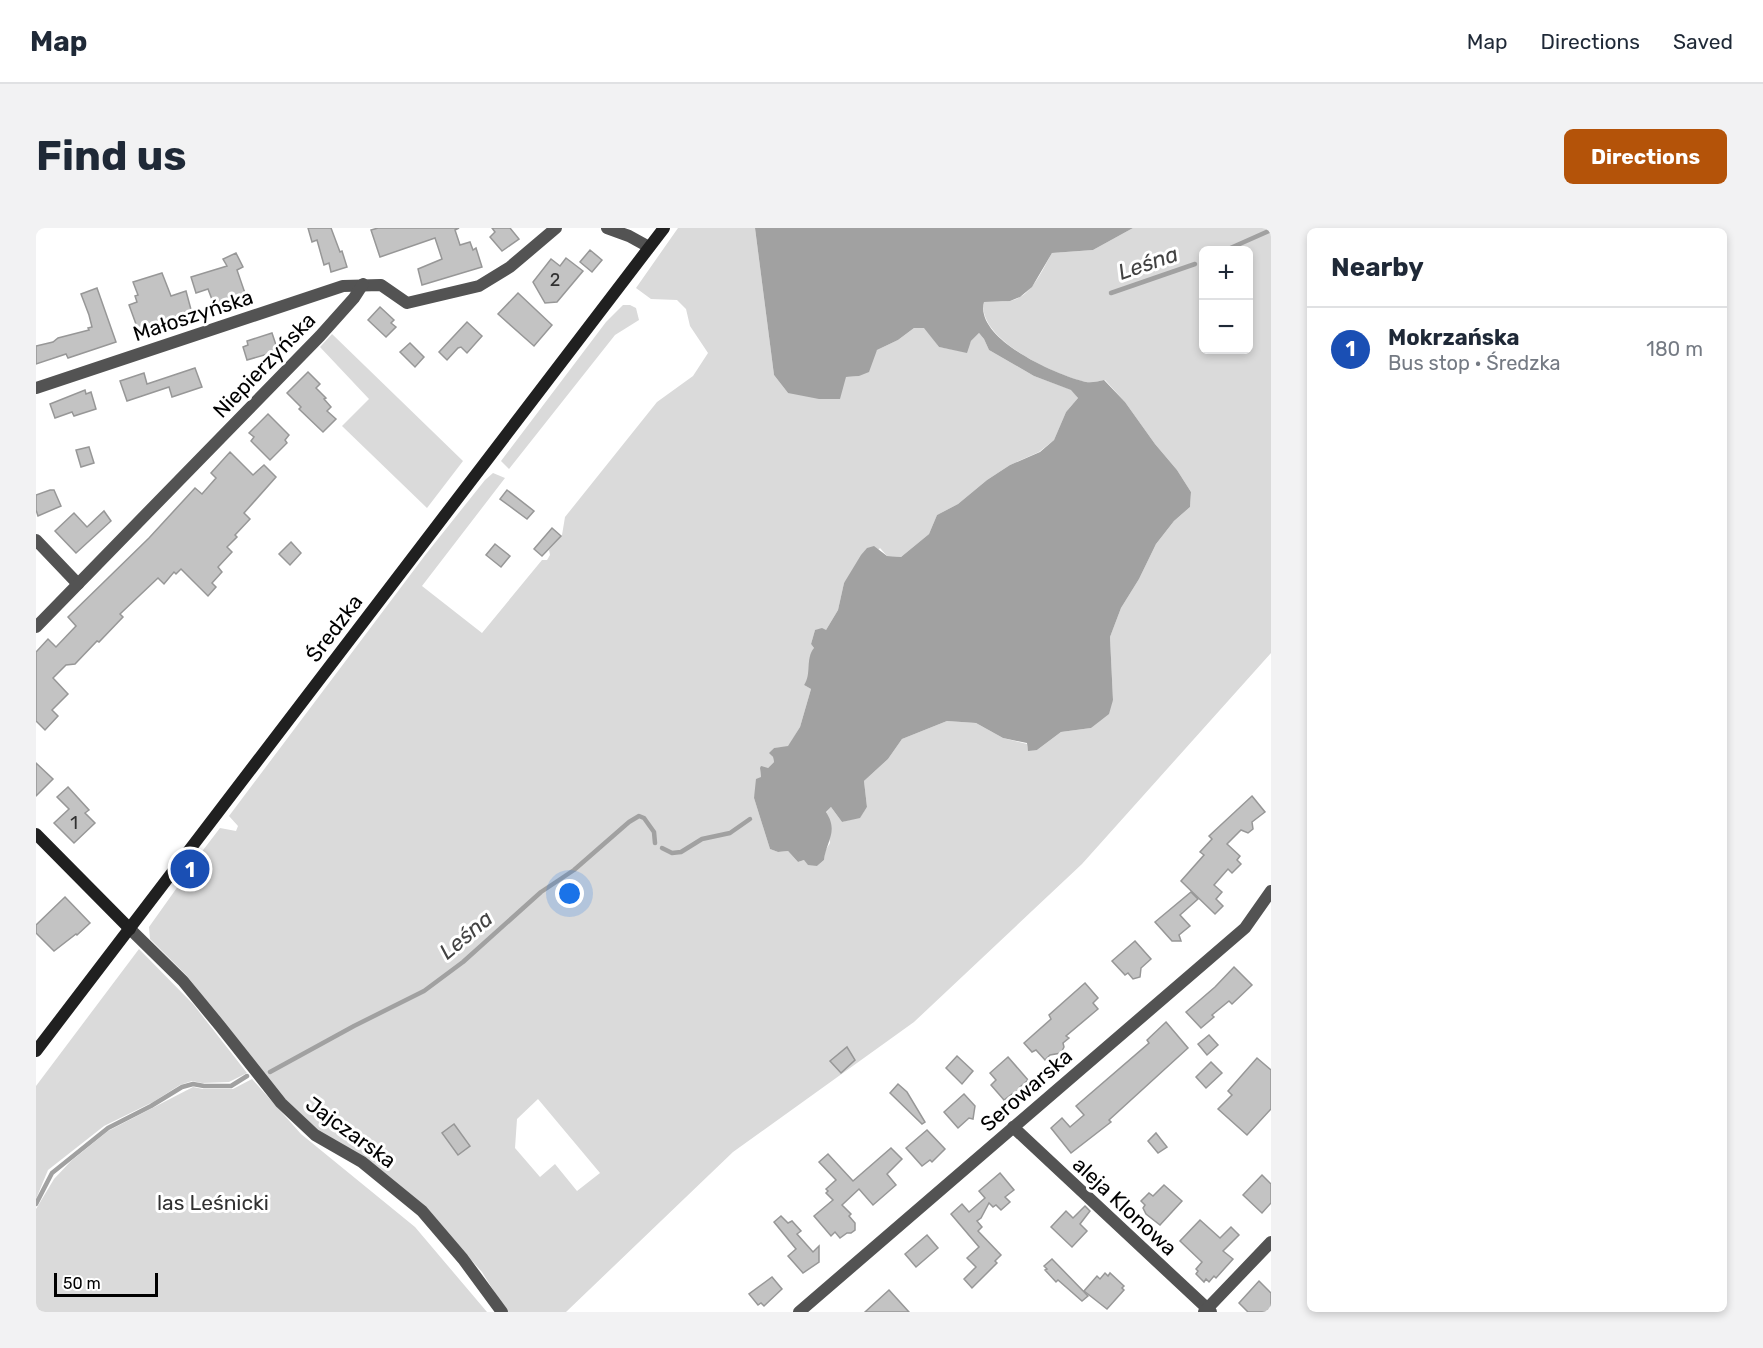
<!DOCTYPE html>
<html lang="en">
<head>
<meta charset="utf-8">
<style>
  :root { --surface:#fff; --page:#f2f2f3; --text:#1f2937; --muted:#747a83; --line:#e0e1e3; --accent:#b45309 }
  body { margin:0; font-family:Rubik,sans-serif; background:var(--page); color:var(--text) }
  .controls { position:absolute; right:18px; top:18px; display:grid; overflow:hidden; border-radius:9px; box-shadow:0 3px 9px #0003 }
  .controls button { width:54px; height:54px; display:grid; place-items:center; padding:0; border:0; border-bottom:2px solid var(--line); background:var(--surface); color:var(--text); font:30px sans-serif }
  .scale { position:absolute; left:18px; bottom:15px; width:104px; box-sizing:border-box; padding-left:6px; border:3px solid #000; border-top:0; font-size:16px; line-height:21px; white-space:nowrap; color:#000; -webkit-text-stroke:4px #fff; paint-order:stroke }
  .you { position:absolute; left:534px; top:666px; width:21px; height:21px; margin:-15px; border:4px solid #fff; border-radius:50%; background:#1a73e8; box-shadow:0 0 0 9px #1a73e833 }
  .badge { display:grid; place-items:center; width:39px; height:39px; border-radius:50%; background:var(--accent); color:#fff; font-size:20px; font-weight:700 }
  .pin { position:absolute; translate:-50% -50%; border:3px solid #fff; box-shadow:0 2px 6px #0006 }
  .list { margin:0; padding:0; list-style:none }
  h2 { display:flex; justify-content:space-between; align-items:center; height:78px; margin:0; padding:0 24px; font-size:26px }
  h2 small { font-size:20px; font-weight:400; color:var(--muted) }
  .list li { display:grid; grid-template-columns:39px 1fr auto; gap:18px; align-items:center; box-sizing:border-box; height:84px; padding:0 24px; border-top:2px solid var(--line) }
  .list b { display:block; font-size:22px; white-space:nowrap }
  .list p { margin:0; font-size:20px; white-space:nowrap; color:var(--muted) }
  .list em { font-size:20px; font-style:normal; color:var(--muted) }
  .map { position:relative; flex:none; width:1235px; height:1084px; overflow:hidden; border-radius:9px }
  header { display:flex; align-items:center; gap:36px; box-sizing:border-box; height:84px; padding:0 30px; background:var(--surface); border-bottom:2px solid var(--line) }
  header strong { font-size:28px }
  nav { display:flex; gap:33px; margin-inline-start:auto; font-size:21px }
  .intro { display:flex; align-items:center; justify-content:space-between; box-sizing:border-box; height:144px; padding:0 36px }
  h1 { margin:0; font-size:42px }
  .button { padding:15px 27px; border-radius:9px; background:var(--accent); color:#fff; font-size:21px; font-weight:700 }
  main { display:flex; gap:36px; padding:0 36px }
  aside { flex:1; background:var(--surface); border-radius:9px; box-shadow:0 3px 9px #0003 }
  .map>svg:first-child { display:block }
</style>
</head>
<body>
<header>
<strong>Map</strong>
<nav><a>Map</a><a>Directions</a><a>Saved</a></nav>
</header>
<div class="intro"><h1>Find us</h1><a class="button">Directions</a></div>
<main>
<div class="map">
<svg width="1235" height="1084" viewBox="0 0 1235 1084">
  <rect width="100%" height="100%" fill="#fff"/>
  <g fill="#dadada" fill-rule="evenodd">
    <path d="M642,0H719L738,147L752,165L810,149L823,148L841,122L862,112L878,100H889L903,119L930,124L935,113L943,105L948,111L953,122L998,148L1036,162L1042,170L1030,184L1018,212L1003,224L974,237L951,252L922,276L901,287L893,306L865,329L851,328L844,320L808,355L802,382L790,402H779L775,416L778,420L772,452L768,457L775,461L764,499L752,519L738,520L734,525L737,529L738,534L732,540H724L725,549L718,570L734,621L742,624L752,623L762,634L768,632L781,638L788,632L789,623L794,615L790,585L795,579L806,594L824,589L831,579L828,553L852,531L866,511L911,493L940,495L967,510L991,516L992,522H1001L1025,504L1055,500L1077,472L1074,409L1085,380L1103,351L1120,316L1138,293L1154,279L1155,264L1141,242L1119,216L1089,174L1069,152C1063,153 1056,155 1050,154C1021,148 940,111 948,74C956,73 964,74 972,73C995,71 1006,42 1016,25L1057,22L1097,0H1235V425L1046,636L878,794L697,924L530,1084H471L446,1044L387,978L278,903L247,872L151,748L114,711L113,699L145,654L149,657L156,648L151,643L184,600L200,603L202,598L193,588L390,326L449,252L457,245L469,250L386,358L446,405L506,332H511L514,327L513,322L526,307L529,289L621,174L657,148L672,125L654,98L650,81L641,72L615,71L600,60ZM1168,22H1212V122H1168ZM502,871L564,945L541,963L519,936L504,949L479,920L481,891Z"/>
    <path d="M587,77H594L600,80L603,92L579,107L473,241L465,233L570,94Z"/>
    <path d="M296,106L427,233L391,280L306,198L333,171L284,119Z"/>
    <path d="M103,721L157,776L211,845L193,854L166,855L156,853L144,857L117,874L68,898L12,942L0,971V858Z"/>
    <path d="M216,851L265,906L379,999L451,1084H0V981L18,951L35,933L72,903L157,859L167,861H197Z"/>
  </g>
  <path fill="#a1a1a1" d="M719,0H1097L1057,22L1016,25L996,59L984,69L974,73L948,74C938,111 1022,148 1050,154C1056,155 1063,153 1068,152L1089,174L1119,216L1141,242L1155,264L1154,279L1138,293L1120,316L1103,351L1085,380L1074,409L1077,472L1073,486L1055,500L1025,504L1001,522L992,523L991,515L967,510L940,495L911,493L866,511L852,531L828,553L831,579L824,590L806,594L795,579L790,584C803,604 790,613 788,632L781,638L772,637L768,632L762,634L752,623L742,624L734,621L718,570L720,551L725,549L724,540L725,538L732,540L738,534L737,529L733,525L738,520L752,518L764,499L775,461L768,457C776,446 769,431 778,420L775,416L779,402L786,400L790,402L802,382L808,355L825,327L831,320L838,318L851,328L865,329L893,306L901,287L922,276L951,252L974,237L1004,224L1018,212L1030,184L1042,170L1035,162L998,148L953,122L948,111L943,105L935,113L931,125L903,119L888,100H878L862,112L841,122L833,144L823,148L810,149L804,171H783L752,165L738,147Z"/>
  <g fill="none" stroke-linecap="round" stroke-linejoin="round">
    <g stroke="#a1a1a1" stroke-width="4.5">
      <path d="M1190,22L1235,2"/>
      <path d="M1075,65L1159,36"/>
      <path d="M626,620L636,625L645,624L666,611L694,605L714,591"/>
      <path d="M234,844L318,798L388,763L427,734L505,664L538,642L593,594L603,588L608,590L618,604L619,615"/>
      <path d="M0,976L16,945L72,900L115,878L146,859L157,856L168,858H195L211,848"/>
    </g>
  </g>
  <g fill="#c3c3c3" stroke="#979797" stroke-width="1.5">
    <path d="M272,0H295L304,24L306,23L311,39L295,44L293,35L288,37L281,12L276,14Z"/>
    <path d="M342,0H423L419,2L424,17L434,14L437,22L440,20L446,39L386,57L382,41L406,31L399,10L344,29L335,2Z"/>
    <path d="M456,0H474L483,11L466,23L454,9L459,4Z"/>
    <path d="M554,22L566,32L556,44L544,34Z"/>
    <path d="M200,25L207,39L201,42L211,71L180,82L172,61L160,65L155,49L191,38L187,31Z"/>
    <path d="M530,30L547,43L521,74L509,75L497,54L515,31L524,38Z"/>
    <path d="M126,45L135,68L150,63L157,89L104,107L93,77L101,74L99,68L102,67L97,54Z"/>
    <path d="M61,60L80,114L32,130L30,126L0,136V118L17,114L22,110L53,102L52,100L56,99L53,87L45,66Z"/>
    <path d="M482,65L516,97L498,118L462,86Z"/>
    <path d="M344,79L358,92L355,95L360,99L350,109L332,92Z"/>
    <path d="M431,94L446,108L431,125L425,119L422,120L411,132L403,124Z"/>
    <path d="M236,105L242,123L211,132L207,119L212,117L211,113Z"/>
    <path d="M374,115L388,129L379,139L364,124Z"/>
    <path d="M159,140L166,159L136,169L133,159L91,173L84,153L108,145L111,156Z"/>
    <path d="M272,144L284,156L280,160L290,170L288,171L295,179L291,183L300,191L287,204L263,181L265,179L251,165Z"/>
    <path d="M49,162L50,166L55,164L60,181L38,188L36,184L19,190L14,176Z"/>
    <path d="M232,186L253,207L249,212L251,215L234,232L215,213L218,209L213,205Z"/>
    <path d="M53,219L58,235L45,239L40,222Z"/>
    <path d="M194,224L217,247L228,237L240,249L208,285L214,291L199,307L201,309L191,319L196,324L182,339L186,344L176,355L180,359L172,368L145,341L140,346L138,344L128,356L122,350L84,386L87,389L63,414L61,413L39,436L30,437L17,450L32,466L16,482L22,488L9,502L0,493V424L12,411L20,419L40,398L32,389L113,310L159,260L166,266L180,250L175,245Z"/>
    <path d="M14,262H18L25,278L2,288L0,282V267Z"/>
    <path d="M471,262L498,283L491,291L464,271Z"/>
    <path d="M68,283L75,293L40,325L19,303L38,285L51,299Z"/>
    <path d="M516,300L525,308L506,328L498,321Z"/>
    <path d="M255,314L265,325L254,337L243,326Z"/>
    <path d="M459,316L474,328L465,339L450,327Z"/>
    <path d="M0,535L17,551L0,568Z"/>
    <path d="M32,559L53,582L49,585L59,595L38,615L18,595L33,581L21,569Z"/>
    <path d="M1216,568L1229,584L1216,594L1217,601L1212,605L1205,602L1191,616L1204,628L1201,632L1205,636L1196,645L1192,641L1178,657L1186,664L1180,671L1187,678L1179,686L1145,653L1168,627L1164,624L1176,611L1173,608Z"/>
    <path d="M1155,664L1162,671L1144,687L1154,698L1143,707L1145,713H1136L1119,694Z"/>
    <path d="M29,669L54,695L41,707L40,706L18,723L0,705V697Z"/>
    <path d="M1099,713L1115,731L1105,740L1104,749L1097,751L1092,745L1089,747L1076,733Z"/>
    <path d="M1198,739L1216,757L1196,776L1193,773L1176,787L1178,789L1165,800L1150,784L1179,759Z"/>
    <path d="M1049,755L1062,770L1057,775L1062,781L1030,808L1033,810L1027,815L1028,819L1025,825L1014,827L1009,832L1000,822L996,824L988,815L1015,791L1013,787Z"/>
    <path d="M1130,794L1152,820L1073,892L1075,894L1035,925L1015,900L1026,890L1034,899L1048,887L1040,878L1113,815L1111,812Z"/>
    <path d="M1173,807L1182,817L1171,827L1162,816Z"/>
    <path d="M811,819L819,832L805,845L794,833Z"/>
    <path d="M921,828L937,843L926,856L910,840Z"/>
    <path d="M972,829L992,852L984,859L992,863L976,866L968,872L955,857L960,852L954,845Z"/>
    <path d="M1221,830L1235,842V881L1211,907L1182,881L1196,867L1192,863Z"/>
    <path d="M1175,834L1186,845L1170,860L1160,849Z"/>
    <path d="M862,856L871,864L889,894L886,896L854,865Z"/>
    <path d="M928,866L939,878L937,891L933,890L922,900L908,884Z"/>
    <path d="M418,896L434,918L422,927L406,905Z"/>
    <path d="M891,902L909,921L896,934L894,932L886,938L870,920Z"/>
    <path d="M1120,905L1131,919L1122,925L1112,913Z"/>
    <path d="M855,920L866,931L851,946L860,957L837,977L823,961L806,977L815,986L813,988L819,995V1002L815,1005H811L804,1010L799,1004L795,1008L778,988L797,972L790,965L792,963L790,961L800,952L783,934L792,926L817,953Z"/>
    <path d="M964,945L978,962L969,969L974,974L965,982L960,977L957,979L953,975L945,990L941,993L946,999L942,1003L965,1027L959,1033L961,1035L936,1060L928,1051L940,1039L931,1030L943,1019L915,986L926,976L933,984L949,970L943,963Z"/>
    <path d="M1226,947L1235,956V975L1226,985L1207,967Z"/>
    <path d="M1128,957L1146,973L1124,997L1110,986L1107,980L1109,977L1105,973L1113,965L1117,968Z"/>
    <path d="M1049,978L1054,983L1044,996L1051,1003L1036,1019L1015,999L1030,983L1037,990Z"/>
    <path d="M745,988L752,995L756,993L765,1003L761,1006L777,1024L783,1018V1034L767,1045L752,1028L760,1021L738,994Z"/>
    <path d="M1164,992L1184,1010L1195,999L1203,1007L1187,1023L1197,1031L1180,1050L1178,1048L1173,1054L1170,1051L1168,1054L1160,1046L1162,1043L1160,1041L1166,1034L1144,1013Z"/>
    <path d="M891,1007L902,1020L880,1039L869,1026Z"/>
    <path d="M1016,1031L1052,1068L1046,1073L1022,1052L1020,1054L1009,1042L1011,1041L1008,1038Z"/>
    <path d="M1069,1045L1072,1048L1074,1045L1088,1058L1086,1060L1088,1062L1071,1081L1048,1063L1061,1048L1064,1051Z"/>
    <path d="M736,1049L746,1061L728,1078L725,1075L722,1077L713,1066Z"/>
    <path d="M1223,1053L1235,1065V1084H1212L1203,1075Z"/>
    <path d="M853,1062L873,1084H829Z"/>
  </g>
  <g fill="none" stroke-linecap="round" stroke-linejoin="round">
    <g stroke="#535353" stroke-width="12">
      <path d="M571,0L593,8L613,19"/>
      <path d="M0,160L307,58L345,57L371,75L443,58L474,39L520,0"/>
      <path d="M0,312L42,356"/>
      <path d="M0,399L284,108L318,70L327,56"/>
      <path d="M94,701L147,753L184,798L245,875L279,907L326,934L386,983L427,1031L466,1084"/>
      <path d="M977,899L1175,1084"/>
      <path d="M763,1084L1209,700L1235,663"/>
      <path d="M1168,1084L1235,1014"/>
    </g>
    <g stroke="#202020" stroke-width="12">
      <path d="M0,606L94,701"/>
      <path d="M0,823L628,0"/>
    </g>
  </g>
  <g text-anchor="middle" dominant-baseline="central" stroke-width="6" stroke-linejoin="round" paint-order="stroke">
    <g font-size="18" fill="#313131">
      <text x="519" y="52">2</text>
      <text x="38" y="595">1</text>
    </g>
    <g font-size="21" fill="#000" stroke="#fff">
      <text transform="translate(157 87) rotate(-18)">Małoszyńska</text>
      <text transform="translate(228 137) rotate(-46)">Niepierzyńska</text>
      <text transform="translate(298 400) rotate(-53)">Średzka</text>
      <text transform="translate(990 862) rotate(-41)">Serowarska</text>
      <text transform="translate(315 904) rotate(36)">Jajczarska</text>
      <text transform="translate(1089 978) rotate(43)">aleja Klonowa</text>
    </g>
    <g font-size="21" fill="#313131" stroke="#fff">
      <text x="177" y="974">las Leśnicki</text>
    </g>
    <g font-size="22" font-style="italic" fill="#424242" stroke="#fff">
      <text transform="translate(1112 35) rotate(-19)">Leśna</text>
      <text transform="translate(430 707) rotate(-40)">Leśna</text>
    </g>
  </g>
</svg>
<div class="controls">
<button>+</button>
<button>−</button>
</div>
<div class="scale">50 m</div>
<div class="you"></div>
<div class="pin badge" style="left:154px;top:641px;background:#1a4fb4">1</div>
</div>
<aside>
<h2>Nearby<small></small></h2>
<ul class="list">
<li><span class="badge" style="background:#1a4fb4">1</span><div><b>Mokrzańska</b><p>Bus stop · Średzka</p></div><em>180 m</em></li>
</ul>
</aside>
</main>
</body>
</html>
